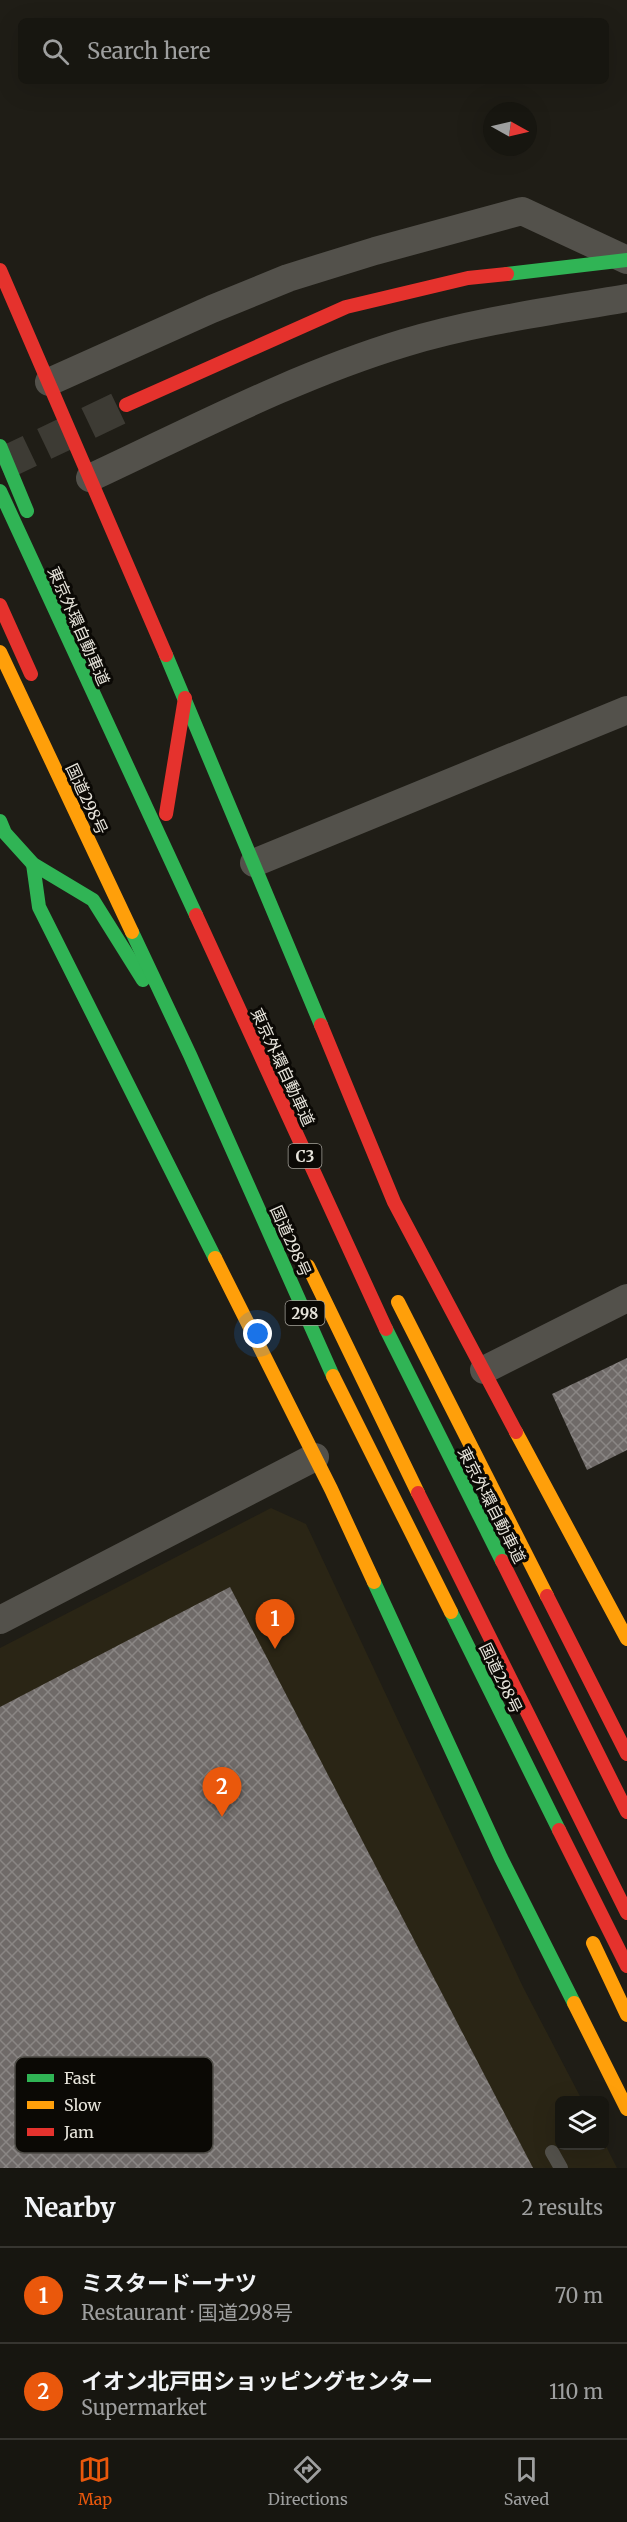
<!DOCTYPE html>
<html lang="en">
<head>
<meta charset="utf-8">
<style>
  :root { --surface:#171610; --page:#24231e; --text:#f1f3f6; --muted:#9e9f9f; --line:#363530; --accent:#ea580c }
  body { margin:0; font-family:Merriweather,"Noto Sans JP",serif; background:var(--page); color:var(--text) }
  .controls { position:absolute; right:18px; bottom:18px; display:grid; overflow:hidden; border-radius:9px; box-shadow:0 6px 24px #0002 }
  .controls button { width:54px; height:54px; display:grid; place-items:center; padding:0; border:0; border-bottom:2px solid var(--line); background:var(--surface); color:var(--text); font:30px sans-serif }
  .compass { position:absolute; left:483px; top:102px; width:54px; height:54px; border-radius:50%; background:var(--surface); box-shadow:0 6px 24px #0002; rotate:98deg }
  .you { position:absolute; left:258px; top:1334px; width:21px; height:21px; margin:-15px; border:4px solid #fff; border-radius:50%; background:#1a73e8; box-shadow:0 0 0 9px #1a73e833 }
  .badge { display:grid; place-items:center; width:39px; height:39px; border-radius:50%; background:var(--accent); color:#fff; font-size:20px; font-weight:700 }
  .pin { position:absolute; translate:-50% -50px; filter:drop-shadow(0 2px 3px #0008) }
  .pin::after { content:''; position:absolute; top:32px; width:21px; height:18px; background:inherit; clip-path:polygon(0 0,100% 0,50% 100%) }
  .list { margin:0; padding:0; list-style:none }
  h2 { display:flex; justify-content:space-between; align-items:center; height:78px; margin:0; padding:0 24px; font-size:26px }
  h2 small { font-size:20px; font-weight:400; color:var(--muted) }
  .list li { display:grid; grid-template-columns:39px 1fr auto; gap:18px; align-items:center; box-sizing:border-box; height:96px; padding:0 24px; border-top:2px solid var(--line) }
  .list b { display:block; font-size:22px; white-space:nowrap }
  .list p { margin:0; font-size:20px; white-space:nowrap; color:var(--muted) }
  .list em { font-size:20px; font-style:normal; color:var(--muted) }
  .icon { flex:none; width:33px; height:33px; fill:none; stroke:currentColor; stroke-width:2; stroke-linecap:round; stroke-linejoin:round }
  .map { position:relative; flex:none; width:627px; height:2168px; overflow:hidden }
  .search { position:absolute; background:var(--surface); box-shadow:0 6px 24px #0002; left:18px; right:18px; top:18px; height:66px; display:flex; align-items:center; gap:15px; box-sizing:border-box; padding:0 21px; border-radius:9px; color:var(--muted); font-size:22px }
  .sheet { height:270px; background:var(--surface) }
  nav { display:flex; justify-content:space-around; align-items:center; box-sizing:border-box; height:84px; border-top:2px solid var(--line); background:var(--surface); font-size:16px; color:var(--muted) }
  nav a { display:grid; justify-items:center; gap:3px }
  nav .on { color:var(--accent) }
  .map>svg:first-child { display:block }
</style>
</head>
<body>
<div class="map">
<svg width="627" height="2168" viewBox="0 0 627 2168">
  <defs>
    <pattern id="building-cross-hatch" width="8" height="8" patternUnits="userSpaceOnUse" patternTransform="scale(1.5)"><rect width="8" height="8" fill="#6f6a68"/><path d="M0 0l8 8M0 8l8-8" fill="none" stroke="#8a8684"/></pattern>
  </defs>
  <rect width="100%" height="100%" fill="#1f1d16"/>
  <path fill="#2a2515" d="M271,1508L306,1524L523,1987L582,2100H560V2146L605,2144L617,2168H0V1648Z"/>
  <g fill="url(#building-cross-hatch)">
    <path d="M627,1358V1450L587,1470L552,1394Z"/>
    <path d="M230,1587L533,2168H0V1707Z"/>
  </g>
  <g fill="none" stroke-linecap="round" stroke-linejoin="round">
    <path stroke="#3d3b34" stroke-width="33" stroke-dasharray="33 16" stroke-linecap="butt" d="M0,465L126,405"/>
    <path stroke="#53514b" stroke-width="14" d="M552,2152L561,2168"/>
    <g stroke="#53514b" stroke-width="28">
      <path d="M49,382L212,309L288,278L375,251L522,211L627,260"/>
      <path d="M90,478C193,430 295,376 404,343C477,321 552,311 627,298"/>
      <path d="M254,863L627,710"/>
      <path d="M484,1370L627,1298"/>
      <path d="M0,1620L315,1457"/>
    </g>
    <g stroke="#30b455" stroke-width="14">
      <path d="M507,274L627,260"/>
      <path d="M0,446L27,511"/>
      <path d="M0,491L196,915"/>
      <path d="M166,655L321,1025"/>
      <path d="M0,821L5,833L33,864L93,900L143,980"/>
      <path d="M33,864L39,907L215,1258"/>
      <path d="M132,932L190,1055L333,1376"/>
      <path d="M386,1329L502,1561"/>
      <path d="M374,1582L501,1858L574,2003"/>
      <path d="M451,1612L559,1830"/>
    </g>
    <g stroke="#ff9f0a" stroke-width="14">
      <path d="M0,652L132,932"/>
      <path d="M215,1258L331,1489L374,1582"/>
      <path d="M308,1266L418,1493"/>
      <path d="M398,1302L547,1596"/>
      <path d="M333,1376L451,1612"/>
      <path d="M516,1432L627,1639"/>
      <path d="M593,1943L627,2015"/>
      <path d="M574,2003L627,2109"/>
    </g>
    <g stroke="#e5322d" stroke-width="14">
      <path d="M0,270L166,655"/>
      <path d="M126,405L346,307L468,278L507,274"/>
      <path d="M0,605L31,674"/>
      <path d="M166,814L185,698"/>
      <path d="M196,915L386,1329"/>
      <path d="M321,1025L394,1202L516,1432"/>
      <path d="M418,1493L627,1913"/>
      <path d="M502,1561L627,1812"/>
      <path d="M547,1596L627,1754"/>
      <path d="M559,1830L627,1966"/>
    </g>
  </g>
  <g text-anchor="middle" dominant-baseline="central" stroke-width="6" stroke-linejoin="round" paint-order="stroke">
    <g fill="#0b0905" stroke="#a5a29b" stroke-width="1.5">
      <rect x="288.5" y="1144" width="33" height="24" rx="4.5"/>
      <rect x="285.5" y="1301" width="39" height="24" rx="4.5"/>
    </g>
    <g font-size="15" font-weight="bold" fill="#e7e4db">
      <text x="305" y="1156">C3</text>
      <text x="305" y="1313">298</text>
    </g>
    <g font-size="16" fill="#e7e4db" stroke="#0b0905">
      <text transform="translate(79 626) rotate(66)">東京外環自動車道</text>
      <text transform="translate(87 799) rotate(65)">国道298号</text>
      <text transform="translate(283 1067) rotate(65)">東京外環自動車道</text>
      <text transform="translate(291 1241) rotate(66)">国道298号</text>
      <text transform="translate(492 1505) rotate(63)">東京外環自動車道</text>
      <text transform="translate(501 1678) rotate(64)">国道298号</text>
    </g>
  </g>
  <rect x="15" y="2057" width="198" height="96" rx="9" fill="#0b0905" stroke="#4d4b45" stroke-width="1.5"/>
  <rect x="27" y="2074" width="27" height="8" fill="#30b455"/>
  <rect x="27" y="2101" width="27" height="8" fill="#ff9f0a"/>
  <rect x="27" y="2128" width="27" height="8" fill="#e5322d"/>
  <g font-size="16" fill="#e7e4db">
    <text x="64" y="2084">Fast</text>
    <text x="64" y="2111">Slow</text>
    <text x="64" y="2138">Jam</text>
  </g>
</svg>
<div class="controls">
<button><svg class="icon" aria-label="layers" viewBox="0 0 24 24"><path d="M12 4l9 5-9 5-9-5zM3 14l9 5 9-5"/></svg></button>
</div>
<svg class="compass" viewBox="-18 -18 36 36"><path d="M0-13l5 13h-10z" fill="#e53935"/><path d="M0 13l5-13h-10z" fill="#9e9f9f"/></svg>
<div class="you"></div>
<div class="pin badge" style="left:275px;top:1649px">1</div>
<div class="pin badge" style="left:222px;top:1817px">2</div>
<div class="search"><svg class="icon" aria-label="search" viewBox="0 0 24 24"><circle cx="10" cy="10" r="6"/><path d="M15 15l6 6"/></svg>Search here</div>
</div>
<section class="sheet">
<h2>Nearby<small>2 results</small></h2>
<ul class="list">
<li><span class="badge">1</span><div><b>ミスタードーナツ</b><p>Restaurant · 国道298号</p></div><em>70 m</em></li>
<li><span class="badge">2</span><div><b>イオン北戸田ショッピングセンター</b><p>Supermarket</p></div><em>110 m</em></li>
</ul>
</section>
<nav>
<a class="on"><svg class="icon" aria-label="map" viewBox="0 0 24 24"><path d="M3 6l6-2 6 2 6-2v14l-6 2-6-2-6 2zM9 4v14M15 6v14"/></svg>Map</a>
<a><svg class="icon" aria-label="directions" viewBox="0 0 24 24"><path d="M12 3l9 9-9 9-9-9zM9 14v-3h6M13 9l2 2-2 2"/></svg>Directions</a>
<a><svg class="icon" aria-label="saved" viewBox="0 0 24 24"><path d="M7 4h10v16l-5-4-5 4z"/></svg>Saved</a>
</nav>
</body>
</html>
